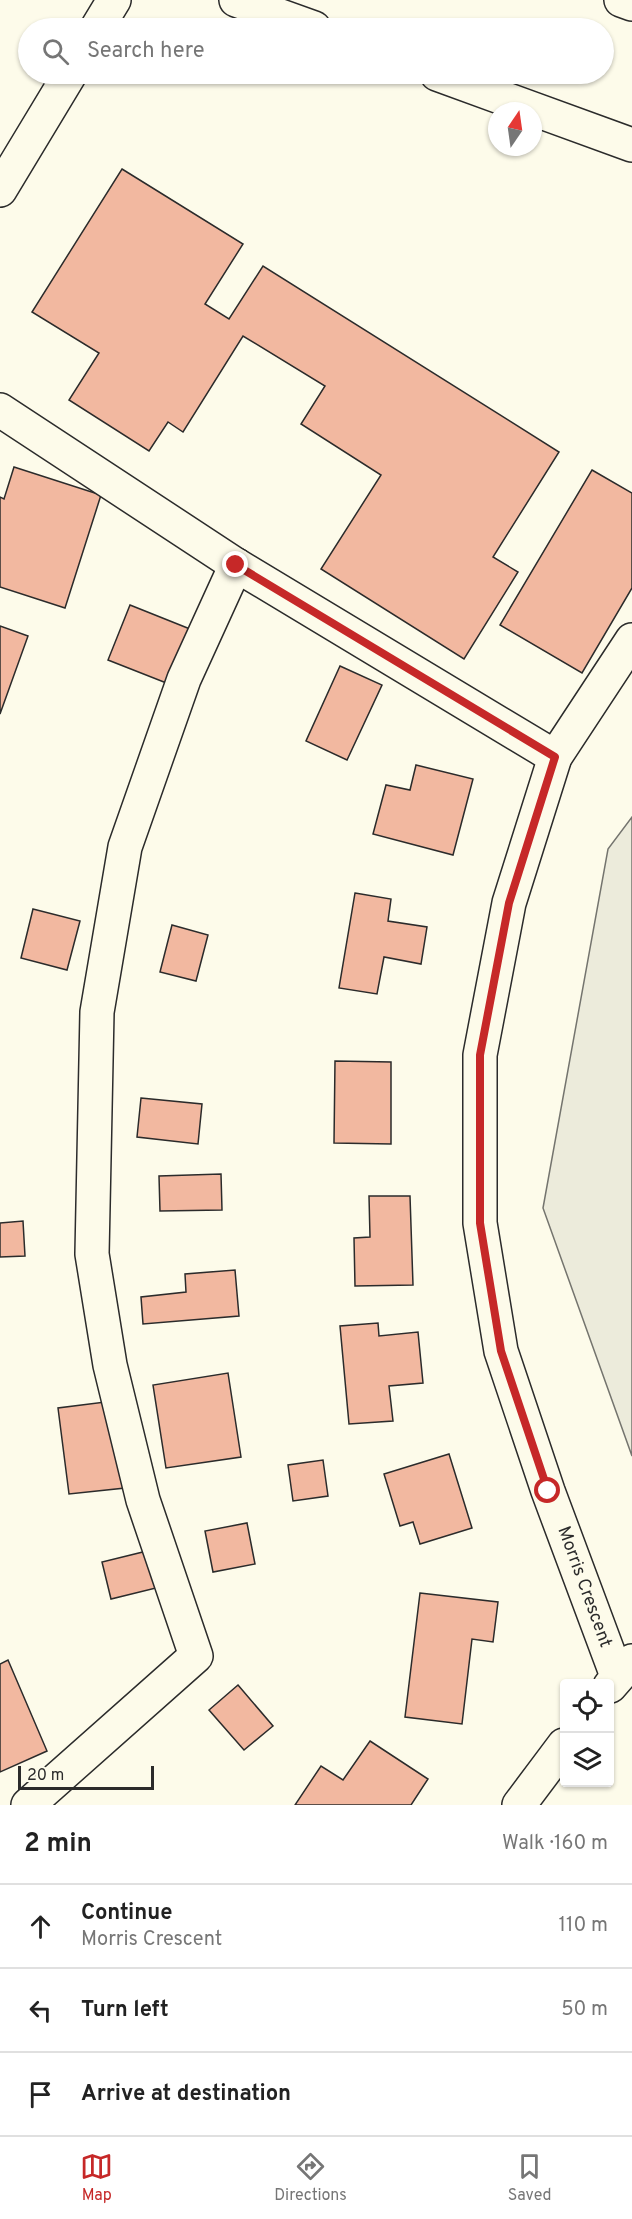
<!DOCTYPE html>
<html lang="en">
<head>
<meta charset="utf-8">
<style>
  :root { --surface:#fff; --page:#f2f2f2; --text:#222; --muted:#767676; --line:#e0e0e0; --accent:#c62828 }
  body { margin:0; font-family:Overpass,sans-serif; background:var(--page); color:var(--text) }
  .controls { position:absolute; right:18px; bottom:18px; display:grid; overflow:hidden; border-radius:6px; box-shadow:0 2px 4px #0004 }
  .controls button { width:54px; height:54px; display:grid; place-items:center; padding:0; border:0; border-bottom:2px solid var(--line); background:var(--surface); color:var(--text); font:30px sans-serif }
  .compass { position:absolute; left:488px; top:102px; width:54px; height:54px; border-radius:50%; background:var(--surface); box-shadow:0 2px 4px #0004; rotate:13deg }
  .scale { position:absolute; left:18px; bottom:15px; width:136px; box-sizing:border-box; padding-left:6px; border:3px solid #2b2b2b; border-top:0; font-size:16px; line-height:21px; white-space:nowrap; color:#2b2b2b; -webkit-text-stroke:4px #fdfbea; paint-order:stroke }
  .stop { position:absolute; width:18px; height:18px; margin:-14px; border:4px solid #c62828; border-radius:50%; background:#fff }
  .stop.end { background:#c62828; border-color:#fff; box-shadow:0 2px 6px #0008 }
  .list { margin:0; padding:0; list-style:none }
  h2 { display:flex; justify-content:space-between; align-items:center; height:78px; margin:0; padding:0 24px; font-size:26px }
  h2 small { font-size:20px; font-weight:400; color:var(--muted) }
  .list li { display:grid; grid-template-columns:39px 1fr auto; gap:18px; align-items:center; box-sizing:border-box; height:84px; padding:0 24px; border-top:2px solid var(--line) }
  .list b { display:block; font-size:22px; white-space:nowrap }
  .list p { margin:0; font-size:20px; white-space:nowrap; color:var(--muted) }
  .list em { font-size:20px; font-style:normal; color:var(--muted) }
  .icon { flex:none; width:33px; height:33px; fill:none; stroke:currentColor; stroke-width:2; stroke-linecap:round; stroke-linejoin:round }
  .map { position:relative; flex:none; width:632px; height:1805px; overflow:hidden }
  .search { position:absolute; background:var(--surface); box-shadow:0 2px 4px #0004; left:18px; right:18px; top:18px; height:66px; display:flex; align-items:center; gap:15px; box-sizing:border-box; padding:0 21px; border-radius:33px; color:var(--muted); font-size:22px }
  .sheet { height:330px; background:var(--surface) }
  nav { display:flex; justify-content:space-around; align-items:center; box-sizing:border-box; height:84px; border-top:2px solid var(--line); background:var(--surface); font-size:16px; color:var(--muted) }
  nav a { display:grid; justify-items:center; gap:3px }
  nav .on { color:var(--accent) }
  .map>svg:first-child { display:block }
</style>
</head>
<body>
<div class="map">
<svg width="632" height="1805" viewBox="0 0 632 1805">
  <rect width="100%" height="100%" fill="#fdfbea"/>
  <path fill="#ecebdb" stroke="#74746e" stroke-width="1.5" d="M632,817V1456L543,1208L608,849Z"/>
  <g fill="#f2b8a0" stroke="#2b2b2b" stroke-width="1.5">
    <path d="M122,169L243,244L205,304L229,319L263,266L559,452L493,557L518,572L464,659L321,569L381,475L301,424L325,386L243,336L183,432L168,422L149,451L69,400L99,353L32,312Z"/>
    <path d="M14,467L101,495L65,608L0,587V497L4,499Z"/>
    <path d="M592,470L632,493V588L582,673L500,625Z"/>
    <path d="M130,605L195,631L174,686L108,660Z"/>
    <path d="M0,626L28,636L0,714Z"/>
    <path d="M340,666L382,685L347,760L306,741Z"/>
    <path d="M416,765L473,779L453,855L373,834L386,785L410,790Z"/>
    <path d="M355,893L391,899L388,921L427,927L421,964L384,957L377,994L339,988Z"/>
    <path d="M33,909L80,921L67,970L21,958Z"/>
    <path d="M172,925L208,935L196,981L160,972Z"/>
    <path d="M335,1061L391,1062V1144L334,1143Z"/>
    <path d="M141,1098L202,1104L198,1144L137,1137Z"/>
    <path d="M221,1174L222,1210L160,1211L159,1176Z"/>
    <path d="M369,1196H410L413,1285L355,1286L354,1238L370,1237Z"/>
    <path d="M23,1221L25,1256L0,1257V1223Z"/>
    <path d="M235,1270L239,1316L143,1324L141,1297L186,1292L185,1274Z"/>
    <path d="M378,1323L379,1336L418,1332L423,1383L389,1386L393,1421L349,1424L340,1326Z"/>
    <path d="M228,1373L241,1457L166,1468L153,1385Z"/>
    <path d="M113,1401L125,1488L69,1494L58,1408Z"/>
    <path d="M449,1454L472,1528L420,1544L413,1522L400,1526L384,1474Z"/>
    <path d="M323,1460L328,1496L293,1501L288,1465Z"/>
    <path d="M247,1523L255,1564L213,1572L205,1531Z"/>
    <path d="M147,1551L156,1588L111,1599L102,1562Z"/>
    <path d="M420,1593L498,1602L493,1642L472,1639L462,1724L405,1717Z"/>
    <path d="M8,1660L47,1751L0,1772V1664Z"/>
    <path d="M238,1685L273,1726L244,1750L209,1710Z"/>
    <path d="M370,1741L428,1779L411,1805H295L321,1766L343,1780Z"/>
  </g>
  <g fill="none" stroke-linecap="round" stroke-linejoin="round">
    <defs>
      <g id="minor">
        <path d="M97,28L114,0"/>
        <path d="M0,190L70,74"/>
        <path d="M0,410L236,565L555,757"/>
        <path d="M617,1676L548,1491L501,1351L480,1223V1055L509,903L555,757L632,640"/>
        <path d="M28,1805L196,1656L143,1500L110,1365L92,1254L97,1012L125,847L184,679L236,565"/>
      </g>
      <g id="major">
        <path d="M236,0L314,28"/>
        <path d="M621,0L632,4"/>
        <path d="M437,74L632,145"/>
        <path d="M610,1686L632,1661"/>
        <path d="M519,1805L564,1745"/>
      </g>
    </defs>
    <use href="#minor" stroke="#2b2b2b" stroke-width="36"/>
    <use href="#major" stroke="#2b2b2b" stroke-width="36"/>
    <use href="#minor" stroke="#fdfbea" stroke-width="33"/>
    <use href="#major" stroke="#fdfbea" stroke-width="33"/>
  </g>
  <g fill="none" stroke-linecap="round" stroke-linejoin="round">
    <path stroke="#c62828" stroke-width="8" d="M236,565L555,757L509,903L480,1055V1223L501,1351L548,1491"/>
  </g>
  <g text-anchor="middle" dominant-baseline="central" stroke-width="4.5" stroke-linejoin="round" paint-order="stroke">
    <g font-size="18" fill="#2b2b2b" stroke="#fdfbea">
      <text transform="translate(584 1587) rotate(70)">Morris Crescent</text>
    </g>
  </g>
</svg>
<div class="controls">
<button><svg class="icon" aria-label="locate" viewBox="0 0 24 24"><circle cx="12" cy="12" r="6"/><path d="M12 2v4M12 18v4M2 12h4M18 12h4"/></svg></button>
<button><svg class="icon" aria-label="layers" viewBox="0 0 24 24"><path d="M12 4l9 5-9 5-9-5zM3 14l9 5 9-5"/></svg></button>
</div>
<svg class="compass" viewBox="-18 -18 36 36"><path d="M0-13l5 13h-10z" fill="#e53935"/><path d="M0 13l5-13h-10z" fill="#767676"/></svg>
<div class="scale">20 m</div>
<div class="stop" style="left:548px;top:1491px"></div>
<div class="stop end" style="left:236px;top:565px"></div>
<div class="search"><svg class="icon" aria-label="search" viewBox="0 0 24 24"><circle cx="10" cy="10" r="6"/><path d="M15 15l6 6"/></svg>Search here</div>
</div>
<section class="sheet">
<h2>2 min<small>Walk · 160 m</small></h2>
<ul class="list">
<li><svg class="icon" aria-label="ahead" viewBox="0 0 24 24"><path d="M12 20V5M6 11l6-6 6 6"/></svg><div><b>Continue</b><p>Morris Crescent</p></div><em>110 m</em></li>
<li><svg class="icon" aria-label="left" viewBox="0 0 24 24"><path d="M17 20v-9H6M10 6l-5 5 5 5"/></svg><div><b>Turn left</b></div><em>50 m</em></li>
<li><svg class="icon" aria-label="arrive" viewBox="0 0 24 24"><path d="M6 21V4h12l-3 4 3 4H6"/></svg><div><b>Arrive at destination</b></div></li>
</ul>
</section>
<nav>
<a class="on"><svg class="icon" aria-label="map" viewBox="0 0 24 24"><path d="M3 6l6-2 6 2 6-2v14l-6 2-6-2-6 2zM9 4v14M15 6v14"/></svg>Map</a>
<a><svg class="icon" aria-label="directions" viewBox="0 0 24 24"><path d="M12 3l9 9-9 9-9-9zM9 14v-3h6M13 9l2 2-2 2"/></svg>Directions</a>
<a><svg class="icon" aria-label="saved" viewBox="0 0 24 24"><path d="M7 4h10v16l-5-4-5 4z"/></svg>Saved</a>
</nav>
</body>
</html>
